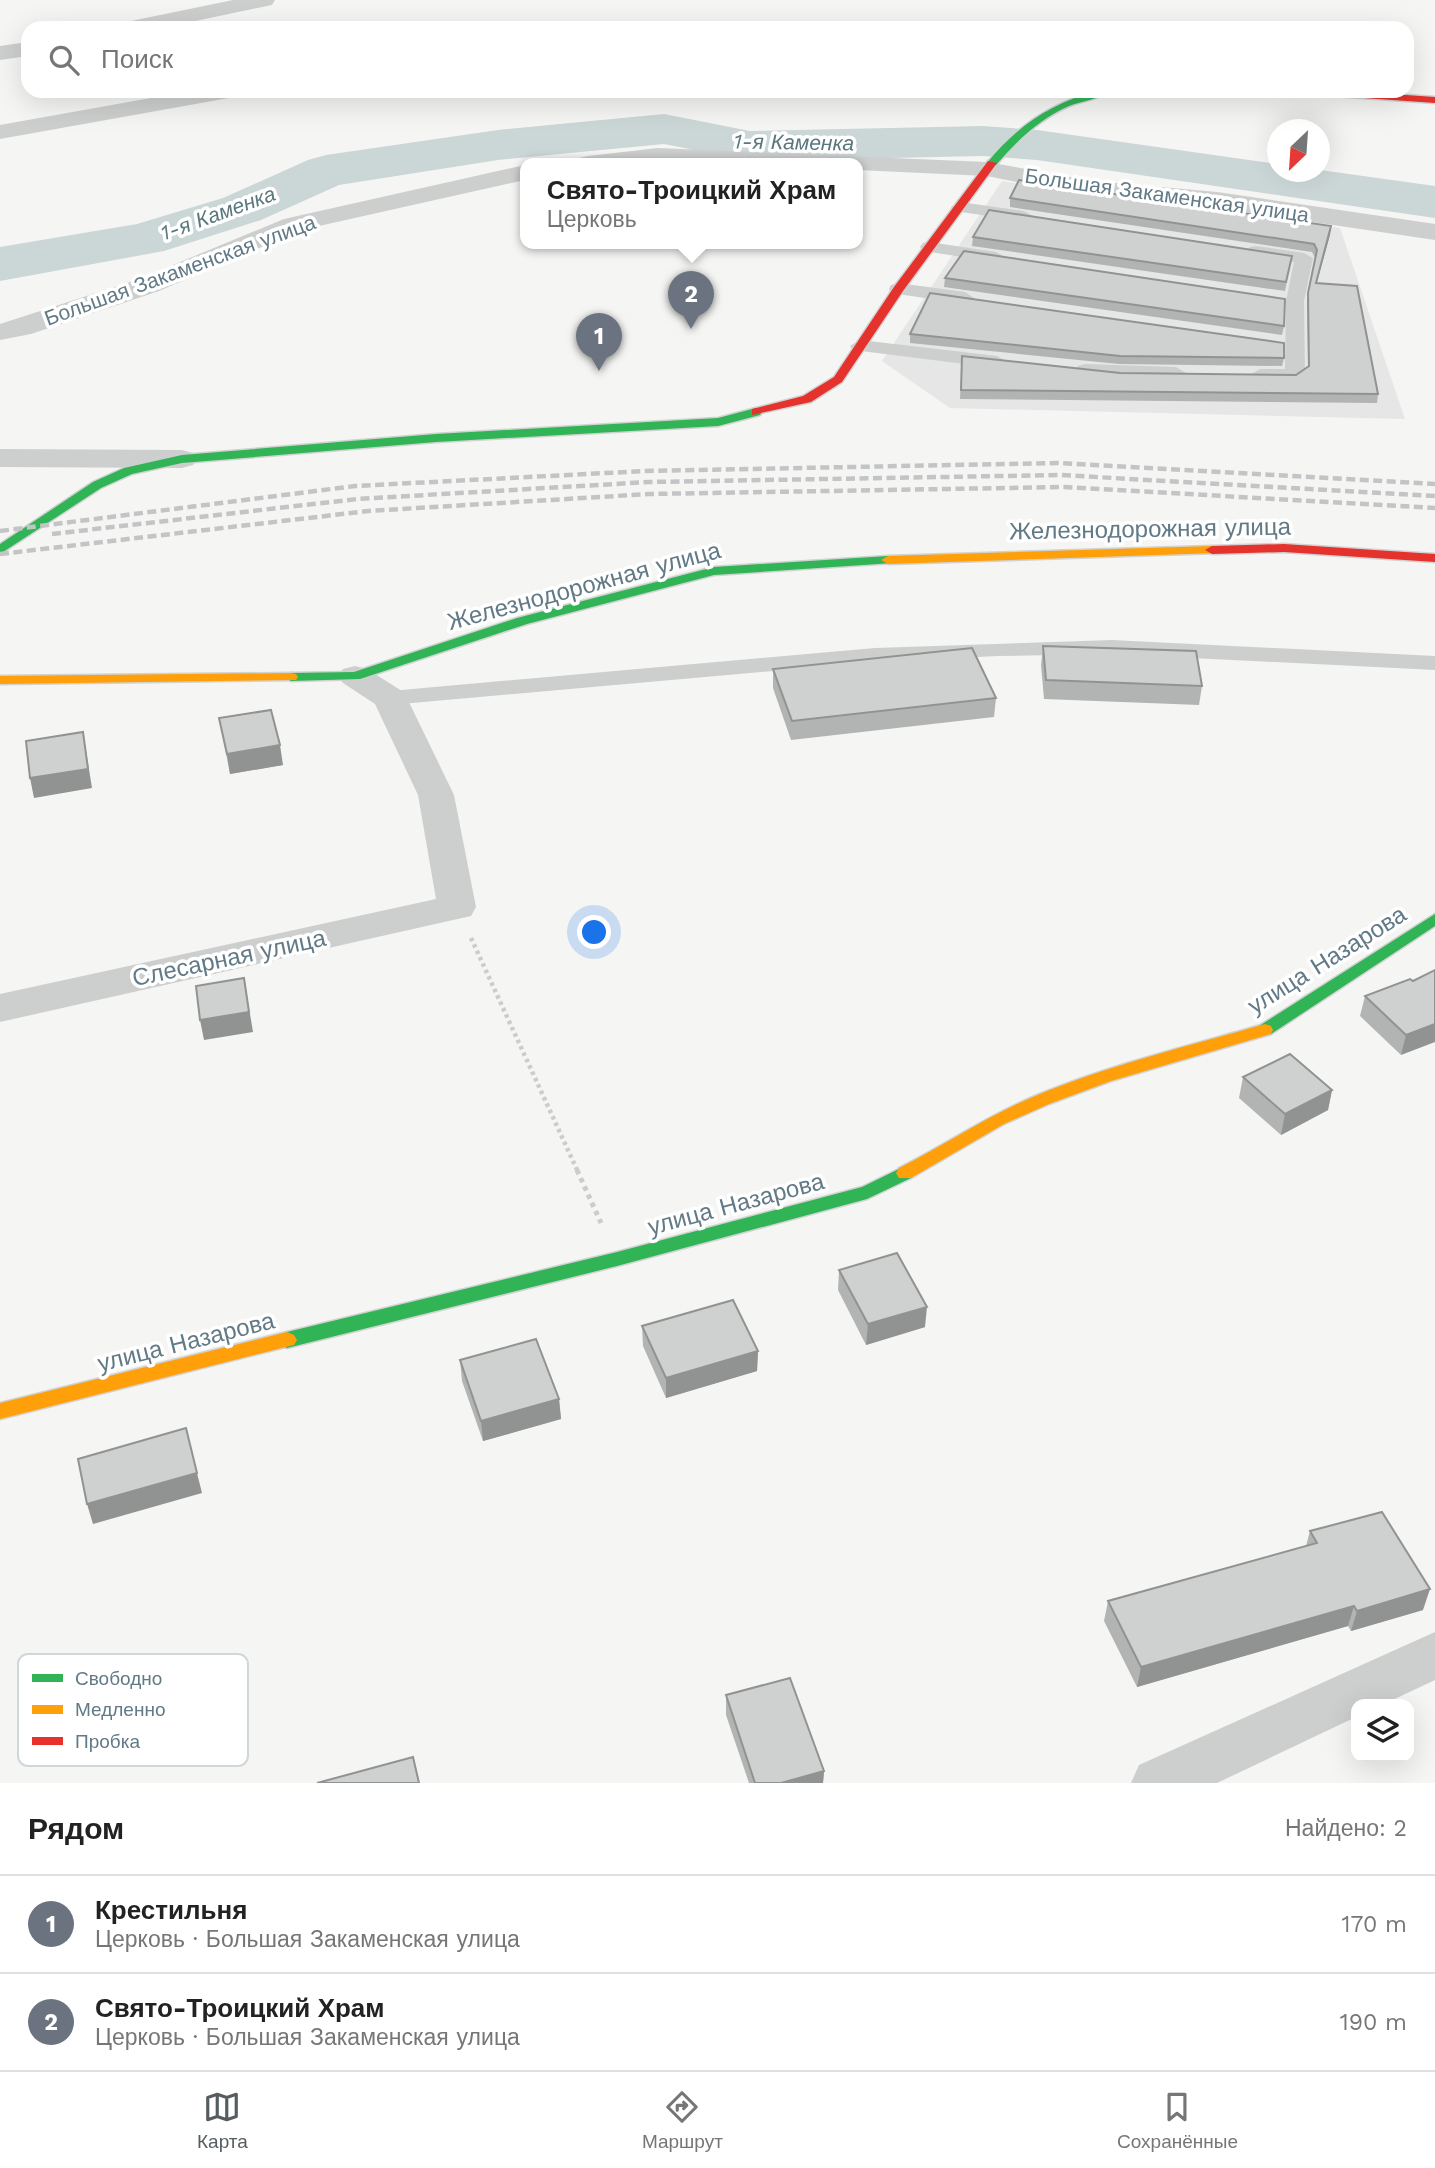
<!DOCTYPE html>
<html lang="ru">
<head>
<meta charset="utf-8">
<style>
  :root { --surface:#fff; --page:#f6f6f6; --text:#222; --muted:#767676; --line:#e0e0e0; --accent:#565d60 }
  body { margin:0; font-family:"Work Sans",sans-serif; background:var(--page); color:var(--text) }
  .controls { position:absolute; right:21px; bottom:21px; display:grid; overflow:hidden; border-radius:14px; box-shadow:0 7px 28px #0002 }
  .controls button { width:63px; height:63px; display:grid; place-items:center; padding:0; border:0; border-bottom:2px solid var(--line); background:var(--surface); color:var(--text); font:35px sans-serif }
  .compass { position:absolute; left:1267px; top:119px; width:63px; height:63px; border-radius:50%; background:var(--surface); box-shadow:0 7px 28px #0002; rotate:205deg }
  .you { position:absolute; left:595px; top:933px; width:24px; height:24px; margin:-18px; border:5px solid #fff; border-radius:50%; background:#1a73e8; box-shadow:0 0 0 10px #1a73e833 }
  .badge { display:grid; place-items:center; width:46px; height:46px; border-radius:50%; background:var(--accent); color:#fff; font-size:23px; font-weight:700 }
  .pin { position:absolute; translate:-50% -58px; filter:drop-shadow(0 2px 4px #0008) }
  .pin::after { content:''; position:absolute; top:37px; width:24px; height:21px; background:inherit; clip-path:polygon(0 0,100% 0,50% 100%) }
  .popup { position:absolute; left:520px; top:158px; width:343px; height:91px; box-sizing:border-box; display:grid; place-content:center; border-radius:14px; background:var(--surface); filter:drop-shadow(0 2px 5px #0005); font-size:23px; white-space:nowrap; color:var(--muted) }
  .popup b { font-size:26px; color:var(--text) }
  .popup::after { content:''; position:absolute; left:50%; top:100%; margin-left:-14px; border:14px solid transparent; border-top-color:var(--surface) }
  .list { margin:0; padding:0; list-style:none }
  h2 { display:flex; justify-content:space-between; align-items:center; height:91px; margin:0; padding:0 28px; font-size:30px }
  h2 small { font-size:23px; font-weight:400; color:var(--muted) }
  .list li { display:grid; grid-template-columns:46px 1fr auto; gap:21px; align-items:center; box-sizing:border-box; height:98px; padding:0 28px; border-top:2px solid var(--line) }
  .list b { display:block; font-size:26px; white-space:nowrap }
  .list p { margin:0; font-size:23px; white-space:nowrap; color:var(--muted) }
  .list em { font-size:23px; font-style:normal; color:var(--muted) }
  .icon { flex:none; width:38px; height:38px; fill:none; stroke:currentColor; stroke-width:2; stroke-linecap:round; stroke-linejoin:round }
  .map { position:relative; flex:none; width:1435px; height:1783px; overflow:hidden }
  .search { position:absolute; background:var(--surface); box-shadow:0 7px 28px #0002; left:21px; right:21px; top:21px; height:77px; display:flex; align-items:center; gap:18px; box-sizing:border-box; padding:0 24px; border-radius:21px; color:var(--muted); font-size:26px }
  .sheet { height:287px; background:var(--surface) }
  nav { display:flex; justify-content:space-around; align-items:center; box-sizing:border-box; height:98px; border-top:2px solid var(--line); background:var(--surface); font-size:19px; color:var(--muted) }
  nav a { display:grid; justify-items:center; gap:4px }
  nav .on { color:var(--accent) }
  .map>svg:first-child { display:block }
</style>
</head>
<body>
<div class="map">
<svg width="1435" height="1783" viewBox="0 0 1435 1783">
  <rect width="100%" height="100%" fill="#f5f5f3"/>
  <path fill="#e5e6e5" d="M1002,181L1340,228L1405,419L950,408L882,361Z"/>
  <g fill="none" stroke-linecap="round" stroke-linejoin="round">
    <path fill="#cbd6d7" fill-rule="evenodd" d="M664,114L750,131L983,126L1037,130L1278,164V172L1320,170L1435,186V218L1037,160L983,156L750,161L664,144L498,160L339,185L261,220L164,251L0,281V247L137,224L223,198L308,160L326,155L498,130Z"/>
    <defs>
      <g id="fast">
        <path d="M1096,91H1111C1099,99 1082,101 1069,106C1039,119 1017,141 996,165L987,163C1017,126 1050,104 1096,91Z"/>
        <path d="M756,408L762,412L760,415L718,426L436,442L182,463L132,474L101,488L0,554V544L93,482L124,468L182,455L436,434L718,418Z"/>
        <path d="M888,556L893,557V563L714,575L527,624L360,679L291,681L284,677L291,673L354,672L517,618L714,567Z"/>
        <path d="M1435,914V926L1271,1034H1259L1257,1030L1259,1026Z"/>
        <path d="M905,1166L911,1168L914,1173L911,1178L867,1199L617,1266L287,1348L280,1345L277,1340L280,1335L287,1332L617,1252L862,1187Z"/>
      </g>
      <g id="slow">
        <path d="M1212,546L1219,550L1217,553L888,564L881,560L888,556Z"/>
        <path d="M291,673L296,674L298,677L296,680L0,684V676Z"/>
        <path d="M1265,1024L1271,1026L1273,1030L1271,1034L1111,1081L1049,1104L1004,1124L911,1178H899L896,1173L899,1168C945,1145 987,1116 1035,1096C1109,1065 1188,1046 1265,1024Z"/>
        <path d="M287,1332L294,1335L297,1340L294,1345L0,1419V1403Z"/>
      </g>
      <g id="jam">
        <path d="M1302,91H1348L1435,97V103L1307,94Z"/>
        <path d="M988,161L997,163L903,291L842,382L811,402L752,415V409L803,396L834,377L894,287Z"/>
        <path d="M1284,544L1435,554V562L1284,552L1212,554L1205,550L1212,546Z"/>
      </g>
    </defs>
    <use href="#fast" stroke="#d1d3d3" stroke-width="3"/>
    <use href="#slow" stroke="#d1d3d3" stroke-width="3"/>
    <use href="#jam" stroke="#d1d3d3" stroke-width="3"/>
    <path stroke="#cacccd" stroke-width="4.5" stroke-dasharray="3.5 3.5" stroke-linecap="butt" d="M471,938L578,1172"/>
    <path stroke="#cacccd" stroke-width="5" stroke-dasharray="4.5 4.5" stroke-linecap="butt" d="M577,1170L601,1223"/>
    <g fill="#cdcece" fill-rule="evenodd">
      <path d="M960,202L1024,211L1033,216L1024,221L954,211L951,207Z"/>
      <path d="M929,242L996,252L1005,257L996,262L923,251L920,247L923,243Z"/>
      <path d="M1256,246L1304,253L1313,258L1304,301L1305,375L1302,379L1260,381L1250,375L1260,369H1285L1286,301L1294,262L1250,255L1247,251L1250,247Z"/>
      <path d="M898,283L965,292L974,298L965,304L891,293L889,289L891,285Z"/>
      <path d="M860,340L997,356L1007,362L997,368L853,350L850,346Z"/>
      <path d="M1085,364L1176,367L1186,373L1176,379L1078,374L1075,370L1078,366Z"/>
      <path d="M1112,640L1435,656V670L1112,654L998,656L875,662L390,705L382,703L378,698L382,693L390,691L875,648Z"/>
    </g>
    <g fill="#cdcece" fill-rule="evenodd">
      <path d="M233,0H275L272,5L162,28H120L131,21Z"/>
      <path d="M28,42V56L0,60V46Z"/>
      <path d="M190,91H241L237,96L229,98L0,139V125Z"/>
      <path d="M658,148L987,162L1093,181L1217,192L1435,224V240L1217,208L1093,197L987,176L857,170V163H576L579,158L588,156Z"/>
      <path d="M525,165V180L301,230L159,291L31,334L0,340V324L139,279L284,219Z"/>
      <path d="M0,449L182,450L193,453L197,459L193,465L182,468L0,467Z"/>
      <path d="M355,666L367,669L402,691L407,698L454,795L476,907L471,916L0,1022V994L436,899L418,795L375,704L343,683L338,676L343,669Z"/>
      <path d="M1435,1632V1680L1384,1704H1356V1717L1217,1783H1131L1139,1765Z"/>
    </g>
    <use href="#fast" fill="#30b455" fill-rule="evenodd"/>
    <use href="#slow" fill="#ff9f0a" fill-rule="evenodd"/>
    <use href="#jam" fill="#e5322d" fill-rule="evenodd"/>
    <g stroke="#c2c4c5" stroke-width="4.5" stroke-dasharray="9 4.5" stroke-linecap="butt">
      <path d="M0,531L355,486L645,471L1058,463L1435,484"/>
      <path d="M52,534L357,499L649,482L1060,475L1435,496"/>
      <path d="M0,554L368,511L649,494L1064,487L1435,508"/>
    </g>
  </g>
  <g fill="#b2b4b4">
    <path d="M1010,198L1331,226L1316,283L1378,394L1377,403L960,399L962,356L1120,373L1296,375L1308,367L1307,301L1315,258L1312,252L1010,207Z"/>
    <path d="M973,237L1292,256L1285,291L972,246Z"/>
    <path d="M945,278L1284,326L1282,335L944,287Z"/>
    <path d="M910,334L1284,358L1282,366L1119,364L910,343Z"/>
    <path d="M1043,646L1202,686L1199,705L1044,699L1041,665Z"/>
    <path d="M773,669L996,698L994,717L791,740L773,688Z"/>
    <path d="M219,718L283,765L230,774Z"/>
    <path d="M1435,970L1401,1055L1360,1016L1365,996L1413,981Z"/>
    <path d="M1243,1077L1332,1090L1328,1110L1281,1135L1239,1098Z"/>
    <path d="M839,1270L925,1327L866,1345L838,1290Z"/>
    <path d="M642,1326L758,1351L757,1371L666,1398L643,1346Z"/>
    <path d="M460,1360L559,1399L561,1419L483,1441L462,1381Z"/>
    <path d="M1310,1531L1423,1610L1351,1631L1348,1626L1137,1687L1104,1621L1108,1601L1306,1546Z"/>
    <path d="M726,1695L824,1771L823,1783H749L726,1715Z"/>
  </g>
  <g fill="#919292">
    <path d="M1331,226L1330,235L1314,292L1316,283Z"/>
    <path d="M83,732L92,788L34,798L30,778Z"/>
    <path d="M280,745L283,765L230,774L227,754Z"/>
    <path d="M244,978L253,1032L204,1040L200,1020Z"/>
    <path d="M1435,1024V1042L1401,1055L1406,1035Z"/>
    <path d="M1332,1090L1328,1110L1281,1135L1285,1114Z"/>
    <path d="M927,1307L925,1327L866,1345L868,1324Z"/>
    <path d="M758,1351L757,1371L666,1398V1378Z"/>
    <path d="M559,1399L561,1419L483,1441L481,1421Z"/>
    <path d="M197,1473L202,1493L93,1524L87,1504Z"/>
    <path d="M1430,1589L1423,1610L1351,1631L1357,1611Z"/>
    <path d="M1354,1606L1348,1626L1137,1687L1141,1667Z"/>
    <path d="M824,1771L823,1783H781Z"/>
  </g>
  <g fill="#cfd1d1" stroke="#919292" stroke-width="2">
    <path d="M1019,180L1331,226L1316,283L1357,286L1378,394L961,390L962,356L1120,373L1296,375L1309,366L1308,293L1317,250L1314,244L1010,198Z"/>
    <path d="M989,210L1292,256L1286,282L973,237Z"/>
    <path d="M964,251L1285,299L1284,326L945,278Z"/>
    <path d="M930,293L1284,343V358L1120,356L910,334Z"/>
    <path d="M1043,646L1196,651L1202,686L1046,680Z"/>
    <path d="M972,648L996,698L792,721L773,669Z"/>
    <path d="M271,710L280,745L227,754L219,718Z"/>
    <path d="M83,732L88,769L30,778L26,741Z"/>
    <path d="M1435,970V1024L1406,1035L1365,996L1410,979L1413,981Z"/>
    <path d="M244,978L249,1012L200,1020L196,986Z"/>
    <path d="M1290,1054L1332,1090L1285,1114L1243,1077Z"/>
    <path d="M897,1253L927,1307L868,1324L839,1270Z"/>
    <path d="M733,1300L758,1351L666,1378L642,1326Z"/>
    <path d="M536,1339L559,1399L481,1421L460,1360Z"/>
    <path d="M186,1428L197,1473L87,1504L78,1459Z"/>
    <path d="M1382,1512L1430,1589L1357,1611L1354,1606L1141,1667L1108,1601L1317,1543L1310,1531Z"/>
    <path d="M790,1678L824,1771L781,1783H755L726,1695Z"/>
    <path d="M413,1757L419,1783H317Z"/>
  </g>
  <g text-anchor="middle" dominant-baseline="central" stroke-width="7" stroke-linejoin="round" paint-order="stroke">
    <g font-size="21" font-style="italic" fill="#59777c" stroke="#fff">
      <text transform="translate(794 142) rotate(1)">1-я Каменка</text>
      <text transform="translate(218 213) rotate(-20)">1-я Каменка</text>
    </g>
    <g font-size="21" fill="#627a86" stroke="#fff">
      <text transform="translate(1167 195) rotate(8)">Большая Закаменская улица</text>
      <text transform="translate(180 270) rotate(-20)">Большая Закаменская улица</text>
    </g>
    <g font-size="24" fill="#627a86" stroke="#fff">
      <text transform="translate(1150 529) rotate(-1)">Железнодорожная улица</text>
      <text transform="translate(584 586) rotate(-15)">Железнодорожная улица</text>
      <text transform="translate(229 958) rotate(-12)">Слесарная улица</text>
      <text transform="translate(1327 960) rotate(-32)">улица Назарова</text>
      <text transform="translate(736 1204) rotate(-15)">улица Назарова</text>
      <text transform="translate(186 1342) rotate(-14)">улица Назарова</text>
    </g>
  </g>
  <rect x="18" y="1654" width="230" height="112" rx="10" fill="#fff" stroke="#d0d7db" stroke-width="2"/>
  <rect x="32" y="1674" width="31" height="8" fill="#30b455"/>
  <rect x="32" y="1705" width="31" height="9" fill="#ff9f0a"/>
  <rect x="32" y="1737" width="31" height="8" fill="#e5322d"/>
  <g font-size="19" fill="#627a86">
    <text x="75" y="1685">Свободно</text>
    <text x="75" y="1716">Медленно</text>
    <text x="75" y="1748">Пробка</text>
  </g>
</svg>
<div class="controls">
<button><svg class="icon" aria-label="layers" viewBox="0 0 24 24"><path d="M12 4l9 5-9 5-9-5zM3 14l9 5 9-5"/></svg></button>
</div>
<svg class="compass" viewBox="-18 -18 36 36"><path d="M0-13l5 13h-10z" fill="#e53935"/><path d="M0 13l5-13h-10z" fill="#767676"/></svg>
<div class="you"></div>
<div class="pin badge" style="left:599px;top:371px;background:#6b7280">1</div>
<div class="pin badge" style="left:691px;top:329px;background:#6b7280">2</div>
<div class="popup"><b>Свято-Троицкий Храм</b>Церковь</div>
<div class="search"><svg class="icon" aria-label="search" viewBox="0 0 24 24"><circle cx="10" cy="10" r="6"/><path d="M15 15l6 6"/></svg>Поиск</div>
</div>
<section class="sheet">
<h2>Рядом<small>Найдено: 2</small></h2>
<ul class="list">
<li><span class="badge" style="background:#6b7280">1</span><div><b>Крестильня</b><p>Церковь · Большая Закаменская улица</p></div><em>170 m</em></li>
<li><span class="badge" style="background:#6b7280">2</span><div><b>Свято-Троицкий Храм</b><p>Церковь · Большая Закаменская улица</p></div><em>190 m</em></li>
</ul>
</section>
<nav>
<a class="on"><svg class="icon" aria-label="map" viewBox="0 0 24 24"><path d="M3 6l6-2 6 2 6-2v14l-6 2-6-2-6 2zM9 4v14M15 6v14"/></svg>Карта</a>
<a><svg class="icon" aria-label="directions" viewBox="0 0 24 24"><path d="M12 3l9 9-9 9-9-9zM9 14v-3h6M13 9l2 2-2 2"/></svg>Маршрут</a>
<a><svg class="icon" aria-label="saved" viewBox="0 0 24 24"><path d="M7 4h10v16l-5-4-5 4z"/></svg>Сохранённые</a>
</nav>
</body>
</html>
